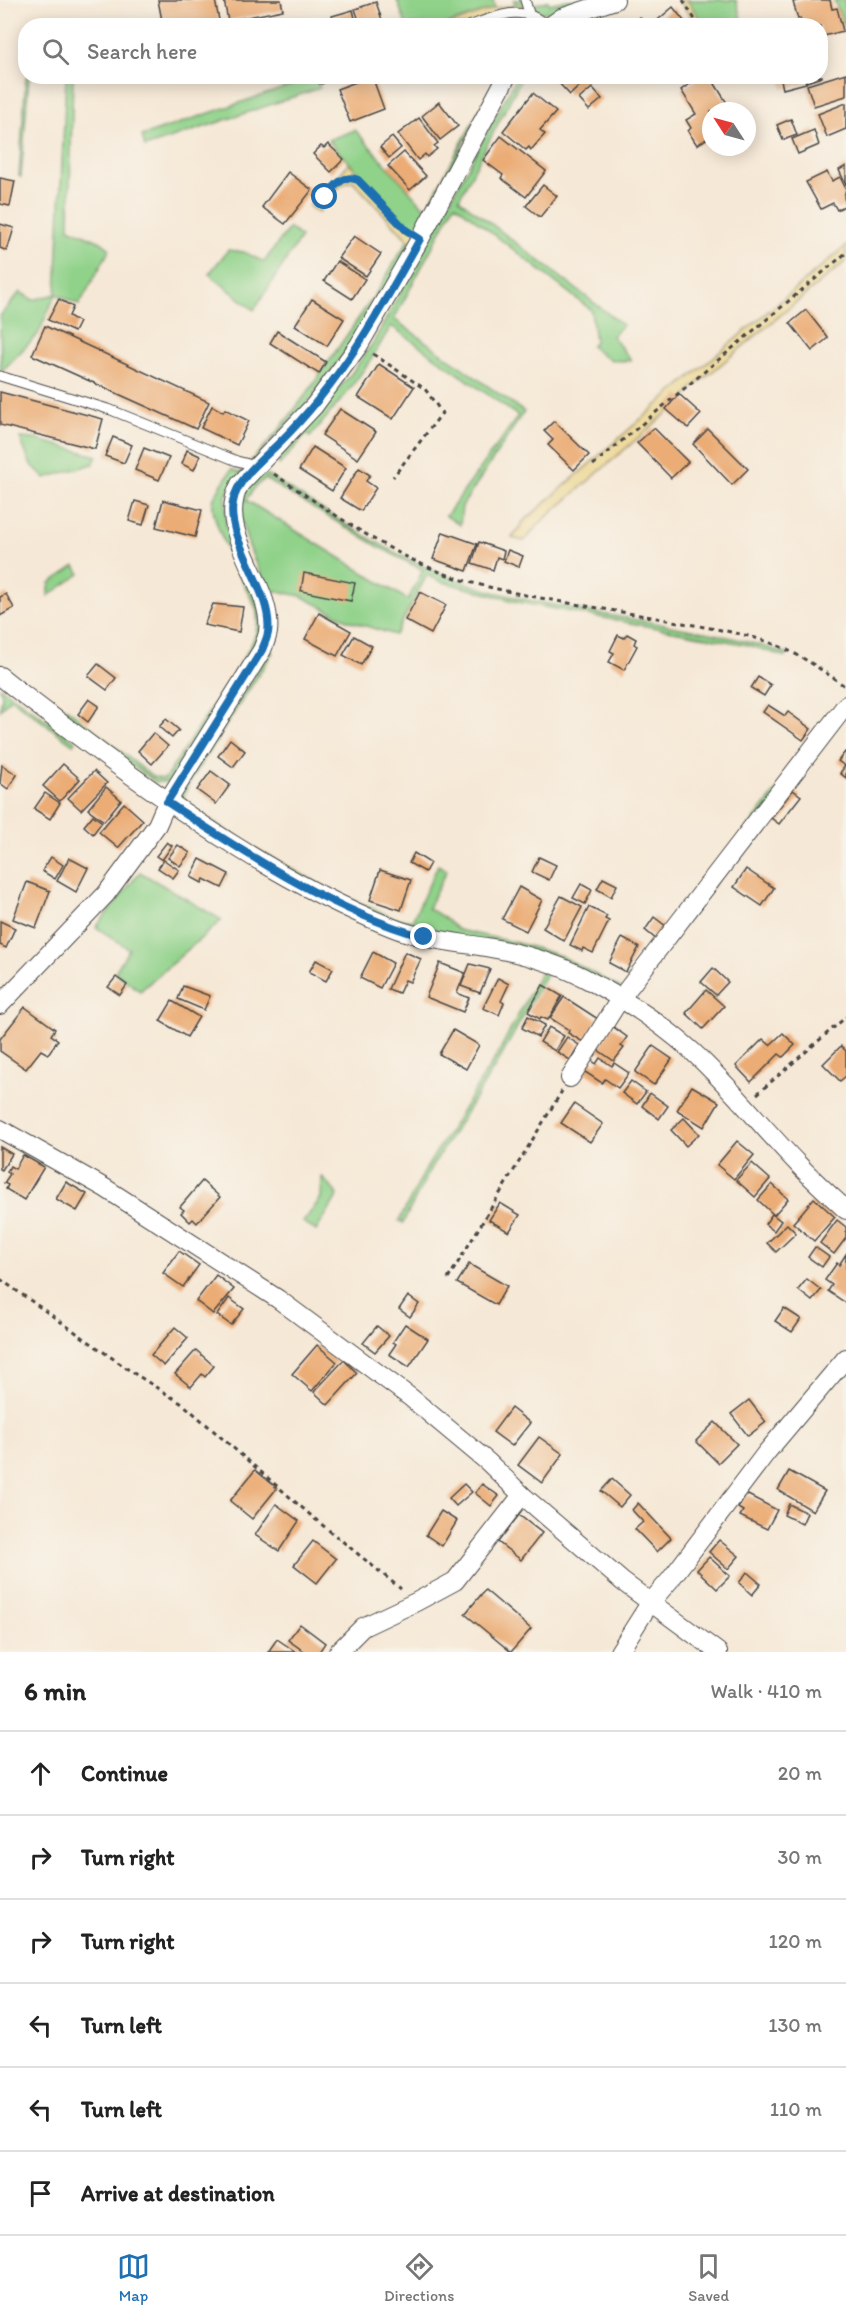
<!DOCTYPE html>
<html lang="en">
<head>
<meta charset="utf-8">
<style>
  :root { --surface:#fff; --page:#f2f2f2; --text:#222; --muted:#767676; --line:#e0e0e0; --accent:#1f6fb2 }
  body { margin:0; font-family:Itim,sans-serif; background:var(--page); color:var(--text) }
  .compass { position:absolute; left:702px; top:102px; width:54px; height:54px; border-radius:50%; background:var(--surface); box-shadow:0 3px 15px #0003; rotate:306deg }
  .stop { position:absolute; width:18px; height:18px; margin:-14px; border:4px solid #1f6fb2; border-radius:50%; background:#fff }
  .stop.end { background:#1f6fb2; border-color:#fff; box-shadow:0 2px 6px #0008 }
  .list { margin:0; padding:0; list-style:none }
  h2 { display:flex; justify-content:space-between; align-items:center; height:78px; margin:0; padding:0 24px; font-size:26px }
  h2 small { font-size:20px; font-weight:400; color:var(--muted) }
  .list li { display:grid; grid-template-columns:39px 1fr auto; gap:18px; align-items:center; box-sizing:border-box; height:84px; padding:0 24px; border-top:2px solid var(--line) }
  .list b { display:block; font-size:22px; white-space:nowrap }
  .list em { font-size:20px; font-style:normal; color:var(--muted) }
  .icon { flex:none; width:33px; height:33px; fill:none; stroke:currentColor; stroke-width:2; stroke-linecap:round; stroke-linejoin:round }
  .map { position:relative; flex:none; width:846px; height:1652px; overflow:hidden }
  .search { position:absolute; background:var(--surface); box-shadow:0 3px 15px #0003; left:18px; right:18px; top:18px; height:66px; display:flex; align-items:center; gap:15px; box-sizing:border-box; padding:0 21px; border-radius:24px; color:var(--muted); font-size:22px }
  .sheet { height:582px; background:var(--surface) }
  nav { display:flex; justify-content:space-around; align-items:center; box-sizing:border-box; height:84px; border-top:2px solid var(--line); background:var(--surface); font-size:16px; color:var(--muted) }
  nav a { display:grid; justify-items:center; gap:3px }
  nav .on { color:var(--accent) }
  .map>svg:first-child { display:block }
</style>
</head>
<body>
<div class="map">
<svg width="846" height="1652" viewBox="0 0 846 1652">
  <rect width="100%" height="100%" fill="#f7f3e8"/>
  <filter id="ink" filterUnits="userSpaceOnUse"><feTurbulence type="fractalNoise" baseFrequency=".0167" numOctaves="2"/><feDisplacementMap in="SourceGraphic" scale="12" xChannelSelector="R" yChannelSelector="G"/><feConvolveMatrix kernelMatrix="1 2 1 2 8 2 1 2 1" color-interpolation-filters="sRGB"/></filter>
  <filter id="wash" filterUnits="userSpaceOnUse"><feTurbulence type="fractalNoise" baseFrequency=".008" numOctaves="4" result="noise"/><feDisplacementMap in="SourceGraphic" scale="24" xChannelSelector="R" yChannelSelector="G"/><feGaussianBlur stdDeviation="1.35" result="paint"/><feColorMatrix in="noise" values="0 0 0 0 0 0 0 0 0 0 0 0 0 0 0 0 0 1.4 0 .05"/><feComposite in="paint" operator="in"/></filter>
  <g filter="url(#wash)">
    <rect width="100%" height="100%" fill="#f6e8d6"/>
    <g fill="#90d28a" stroke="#5e7e5a" stroke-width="1.5" fill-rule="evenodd">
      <path d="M397,0H493L495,8L445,25H406Z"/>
      <path d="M513,0H531L532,5L548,1L549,4L568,0H594L547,15L536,10L532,5H516Z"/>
      <path d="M687,0H736L743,25H704Z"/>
      <path d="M834,0H845L846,30Z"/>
      <path d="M26,77H29L21,177L19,176Z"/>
      <path d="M66,77H73L69,228L101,242L110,249L79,305L56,294L38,334L1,372L0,316L20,292L33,300L56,294Z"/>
      <path d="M316,77L320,88L145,147L142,136Z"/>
      <path d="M497,77L420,230L408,227L328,140L355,130L426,209Z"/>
      <path d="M517,77H522L459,199L623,325L612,336L631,360C612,363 605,359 591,346L595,342L591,310L455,204L394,319L524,412L462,506L460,525L446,516L518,416L391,326L372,358L347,393L310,437L307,434L279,465L278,460L281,455L351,374L373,343Z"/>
      <path d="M289,228L301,237L254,310L209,274L228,250L244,252L264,262Z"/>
      <path d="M408,240L413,242L368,320L314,395L229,488L226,497V525L260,608L261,636L172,777L167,782H155L0,669V663L24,682L70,711L153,777L163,779L167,776L244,657C254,641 261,628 256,608C246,588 209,520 213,501C216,491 226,479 232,469L240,473L278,431L310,389L380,287Z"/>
      <path d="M20,438L35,439L97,456L93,464L45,478L30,463Z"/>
      <path d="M263,474L274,479C349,527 422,576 510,596C566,609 624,617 681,628C717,634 752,641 787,654L786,657L748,645L518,602L440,581L427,575L395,635L347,620L301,596L267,589C254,557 219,496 263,474ZM265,479L379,547L423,570L408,600L246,500L256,486Z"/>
      <path d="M75,566L80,574L48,596L50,583Z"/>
      <path d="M269,651L273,652L188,785L184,797L191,808L254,848L323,886L393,918L412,921L438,865L447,870L428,908L443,917L458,930L521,944L561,956L624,990L790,773L795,777L631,994L624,990L619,992L566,965L531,952L421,930L368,912L288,871L230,838L184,806L181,800V788Z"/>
      <path d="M0,687L76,741L73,744L10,698L0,710L2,696Z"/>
      <path d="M140,872L222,920L140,991L115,972L129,949L96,927Z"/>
      <path d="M542,970L547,972L501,1057L431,1168L403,1223L399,1221L428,1165L497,1055Z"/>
      <path d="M322,1177L338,1195L316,1231L303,1222L321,1198Z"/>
    </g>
    <g fill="#eeda9e" stroke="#8c8264" stroke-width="1.5">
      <path d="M679,0H687L704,25H696Z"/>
      <path d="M516,5H532L541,13H555L540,25L529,18L517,16L487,25L445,26L495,8Z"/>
      <path d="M349,163L408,227L420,230L413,242L408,240L353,181C337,183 327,201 318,213L309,206L318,191L324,194Z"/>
      <path d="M846,246V261L690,390V393L541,522L524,541L512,538L523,522L664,399Z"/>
    </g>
    <g id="blocks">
      <g fill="#ebac74">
        <path d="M158,0H215L220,25L163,26Z"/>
        <path d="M224,0H281L283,10L228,21Z"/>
        <path d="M800,0H830L832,9L837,8L843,31L820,37V26H803L800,18L798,19L793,2Z"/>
        <path d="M376,2L384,26H361L355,9Z"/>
        <path d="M673,7L688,26H655L653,24Z"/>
        <path d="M353,10L357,26H335L332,16Z"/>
        <path d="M640,17L646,26H629Z"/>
        <path d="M846,73V96L814,106L807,85Z"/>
        <path d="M372,76L384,109L350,122L337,89Z"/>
        <path d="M560,76H590L570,95L556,80Z"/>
        <path d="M701,76H710L732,111H711V136L697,145L688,131L691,128L686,120L696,114L681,90Z"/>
        <path d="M780,76H804L806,83L783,89Z"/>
        <path d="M805,76H822V77L807,82Z"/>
        <path d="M592,88L602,99L589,110L579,99Z"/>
        <path d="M533,93L556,112L540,130L545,134L531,150L529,147L526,150L503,131Z"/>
        <path d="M439,102L458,126L440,140L422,116Z"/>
        <path d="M846,103V129L827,137L818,114Z"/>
        <path d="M419,118L438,143L434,146L437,149L427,157L425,154L418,160L398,134Z"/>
        <path d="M791,119L797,135L783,140L777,125Z"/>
        <path d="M814,130L819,145L798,154L792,139Z"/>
        <path d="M501,136L546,171L526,197L501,178L503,175L483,160Z"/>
        <path d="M392,137L401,148L389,158L380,147Z"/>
        <path d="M328,144L344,159L331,172L313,154L321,146L324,148Z"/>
        <path d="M404,152L426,176L410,190L388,166Z"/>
        <path d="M846,166V185L839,170Z"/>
        <path d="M288,172L312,190L285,224L262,207Z"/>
        <path d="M827,172L832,181L840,177L846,189L844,197L846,205L837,210L833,203L821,209L806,182Z"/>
        <path d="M0,178L15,181L10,206L0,204Z"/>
        <path d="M543,185L557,196L540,217L526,206Z"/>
        <path d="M0,224L14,228L7,251L0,248Z"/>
        <path d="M354,236L381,254L366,276L338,258Z"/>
        <path d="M337,261L365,279L352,299L324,281Z"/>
        <path d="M59,299L73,307L69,316L79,322L74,332L48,320Z"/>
        <path d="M312,299L344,319L327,346L295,325Z"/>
        <path d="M806,310L828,338L812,351L790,323Z"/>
        <path d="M45,326L209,402L196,429L32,355Z"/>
        <path d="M277,331L326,362L319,374L270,343Z"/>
        <path d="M379,364L414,387L393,419L358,397Z"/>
        <path d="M0,392L103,419L95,449L0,425Z"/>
        <path d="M679,394L701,414L688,428L666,409Z"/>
        <path d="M212,406L223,412L225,409L249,421L237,445L201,428Z"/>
        <path d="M340,409L376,432L358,459L322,435Z"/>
        <path d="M554,421L589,455L574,470L548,445L553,440L544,431Z"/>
        <path d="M654,428L688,462L671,478L637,443Z"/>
        <path d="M708,429L748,469L732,485L693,444Z"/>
        <path d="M113,437L132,445L124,463L105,456Z"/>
        <path d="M313,447L346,468L332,491L299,470Z"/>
        <path d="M144,448L169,458L159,480L135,470Z"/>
        <path d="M187,450L200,456L194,470L182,464Z"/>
        <path d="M359,468L370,475L366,481L376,488L361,511L340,498Z"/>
        <path d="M163,500L202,510L195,537L156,527Z"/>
        <path d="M135,501L149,505L143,525L129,521Z"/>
        <path d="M443,532L477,544L467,571L433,559Z"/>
        <path d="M479,542L504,551L502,559L497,557L493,570L472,563Z"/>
        <path d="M508,550L523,556L519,567L504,561Z"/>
        <path d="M304,573L355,583L351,601L301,591Z"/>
        <path d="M420,592L446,605L431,634L405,620Z"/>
        <path d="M6,594L14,608L0,616V597Z"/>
        <path d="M213,604L243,607L239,632L204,625Z"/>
        <path d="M319,613L351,631L337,656L305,639Z"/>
        <path d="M627,634L636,639L634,644L637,646L624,670L609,662L614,653L610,651L618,635L624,638Z"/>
        <path d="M354,636L372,646L361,665L343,655Z"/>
        <path d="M98,664L116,678L107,690L88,676Z"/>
        <path d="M758,677L771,685L764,696L751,688Z"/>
        <path d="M89,699L99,706L88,722L78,714Z"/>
        <path d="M768,705L785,716L788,712L811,729L803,740L763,712Z"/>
        <path d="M166,719L179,730L172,738L159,727Z"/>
        <path d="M153,733L168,746L152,764L138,751Z"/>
        <path d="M230,739L245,751L233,767L218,756Z"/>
        <path d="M845,752L846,753V778L840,773L845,766L838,761Z"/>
        <path d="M63,764L80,779L60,801L43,786Z"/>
        <path d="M2,765L17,775L8,789L0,783Z"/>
        <path d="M94,771L107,783L81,810L68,798Z"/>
        <path d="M211,771L230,785L216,804L197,790Z"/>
        <path d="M106,787L121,800L104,821L88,809Z"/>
        <path d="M793,790L801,796L779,824L771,818Z"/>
        <path d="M45,793L60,803L50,819L34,809Z"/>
        <path d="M124,803L143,820L118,848L99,832Z"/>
        <path d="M93,815L102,822L93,834L84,826Z"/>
        <path d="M167,842L172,846L162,860L156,856Z"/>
        <path d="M178,845L190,853L180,866L168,858Z"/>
        <path d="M414,853L430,863L425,872L409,863Z"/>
        <path d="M51,857L63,865L55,879L42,871Z"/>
        <path d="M539,857L556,865L549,880L532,872Z"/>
        <path d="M69,858L88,868L76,892L57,881Z"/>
        <path d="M200,859L229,874L222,888L204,879L202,883L191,877Z"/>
        <path d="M164,860L179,870L173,878L158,868Z"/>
        <path d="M746,869L774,888L762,906L734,887Z"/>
        <path d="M380,870L411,880L401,910L370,900Z"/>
        <path d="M603,878L617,885L611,897L597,889Z"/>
        <path d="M27,882L50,891L36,928L13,919Z"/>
        <path d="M581,884L592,890L585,904L573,898Z"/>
        <path d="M519,887L542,900L526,931L502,919Z"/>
        <path d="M561,896L582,907L564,941L543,928Z"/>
        <path d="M589,907L607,916L605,919L609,921L593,953L583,948L582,951L570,945Z"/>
        <path d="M654,917L667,927L657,940L645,930Z"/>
        <path d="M0,921L15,928L6,948L0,945Z"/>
        <path d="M622,938L639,947L626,972L609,963Z"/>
        <path d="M373,952L393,963L380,988L360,978Z"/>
        <path d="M405,952L421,959L410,982L405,980L399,993L388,989Z"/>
        <path d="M316,960L333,969L326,981L309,972Z"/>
        <path d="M440,963L465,973L457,993L469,998L463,1012L426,997Z"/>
        <path d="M470,964L490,969L480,993L461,986Z"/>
        <path d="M713,968L728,982L716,995L701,982Z"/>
        <path d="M116,977L127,985L120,995L108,987Z"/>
        <path d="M498,978L509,984L501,1001L504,1003L499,1015L483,1008Z"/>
        <path d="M543,985L562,996L548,1020L541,1017L540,1019L528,1012Z"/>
        <path d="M183,986L210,996L204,1010L178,999Z"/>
        <path d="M706,990L724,1006L703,1029L686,1013Z"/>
        <path d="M564,997L598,1019L583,1042L568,1033L569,1030L550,1018Z"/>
        <path d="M172,1001L199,1017L187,1037L160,1021Z"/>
        <path d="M25,1007L55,1029L51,1035L58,1040L48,1054L41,1050L26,1069L0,1051V1039Z"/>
        <path d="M528,1016L545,1025L538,1037L522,1028Z"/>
        <path d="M612,1026L627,1037L621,1046L624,1048L614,1061L598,1050Z"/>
        <path d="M549,1027L564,1036L555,1051L540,1042Z"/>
        <path d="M453,1030L479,1045L466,1069L439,1054Z"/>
        <path d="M783,1033L795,1045L783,1057L779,1054L751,1082L736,1066L763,1039L770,1045Z"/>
        <path d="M567,1037L579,1045L570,1060L557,1052Z"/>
        <path d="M653,1046L672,1059L654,1085L635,1072Z"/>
        <path d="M841,1046L846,1051V1076L840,1081L823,1064Z"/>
        <path d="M600,1058L612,1066L614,1063L629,1073L618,1088L605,1079L602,1083L582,1070L590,1059L596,1064Z"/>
        <path d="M631,1081L646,1092L637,1104L622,1093Z"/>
        <path d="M692,1086L719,1102L704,1127L677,1110Z"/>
        <path d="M650,1093L668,1106L659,1119L642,1106Z"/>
        <path d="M574,1104L603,1124L590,1142L561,1123Z"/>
        <path d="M684,1118L699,1134L686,1146L671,1130Z"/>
        <path d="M737,1141L754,1155L734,1179L717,1165Z"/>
        <path d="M0,1147L12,1154L2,1170L0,1169Z"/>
        <path d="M23,1155L44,1167L24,1200L6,1189L8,1185L4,1183L10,1174L7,1172L10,1166L15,1169Z"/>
        <path d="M752,1163L770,1179L755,1197L736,1180Z"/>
        <path d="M202,1181L220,1197L197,1223L193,1219L190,1222L181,1213L184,1210L180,1207Z"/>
        <path d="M66,1182L87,1194L77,1211L56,1199Z"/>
        <path d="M772,1184L788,1199L774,1215L758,1200Z"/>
        <path d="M814,1198L835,1217L814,1241L793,1223Z"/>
        <path d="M500,1203L520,1215L509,1232L489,1220Z"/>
        <path d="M772,1214L781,1221L774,1231L765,1224Z"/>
        <path d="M837,1220L846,1227V1238L834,1254L820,1243Z"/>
        <path d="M787,1224L796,1233L776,1252L767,1243Z"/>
        <path d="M815,1247L829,1257L822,1267L808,1257Z"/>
        <path d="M179,1251L199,1265L183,1287L163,1273Z"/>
        <path d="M846,1254V1303L828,1291L832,1285L825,1280L837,1263L839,1265Z"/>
        <path d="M469,1264L507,1286L496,1305L457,1283Z"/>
        <path d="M216,1275L234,1289L213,1314L196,1301Z"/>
        <path d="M807,1279L821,1290L812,1301L798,1290Z"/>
        <path d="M408,1296L419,1304L410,1317L399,1309Z"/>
        <path d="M229,1298L244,1309L231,1325L217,1315Z"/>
        <path d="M784,1308L801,1319L792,1332L775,1321Z"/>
        <path d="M405,1324L428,1339L409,1367L389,1354L396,1344L393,1342Z"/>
        <path d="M377,1326L389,1336L375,1352L363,1343Z"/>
        <path d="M175,1327L188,1338L164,1366L151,1355Z"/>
        <path d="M317,1345L337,1362L312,1391L292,1374Z"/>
        <path d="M196,1350L214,1366L205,1377L202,1374L191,1387L175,1374Z"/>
        <path d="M344,1360L357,1373L328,1405L314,1392Z"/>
        <path d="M749,1400L766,1422L748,1436L731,1414Z"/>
        <path d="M511,1408L530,1423L512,1446L493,1432Z"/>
        <path d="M715,1422L737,1444L718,1463L696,1441Z"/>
        <path d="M539,1437L563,1454L542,1483L518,1465Z"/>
        <path d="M255,1470L277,1488L252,1519L230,1501Z"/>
        <path d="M789,1471L825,1491L813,1511L778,1490Z"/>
        <path d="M612,1479L630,1495L620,1507L601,1491Z"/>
        <path d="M464,1484L472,1492L456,1506L449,1498Z"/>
        <path d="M482,1484L499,1496L491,1506L475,1493Z"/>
        <path d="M746,1494L777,1510L767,1529L740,1516L743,1511L738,1508Z"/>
        <path d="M638,1503L671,1538L657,1552L635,1529L643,1522L632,1510Z"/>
        <path d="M276,1504L299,1521L279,1551L255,1535Z"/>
        <path d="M789,1504L807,1513L802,1524L784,1515Z"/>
        <path d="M441,1511L457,1521L442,1546L426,1535Z"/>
        <path d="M519,1515L542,1533L521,1560L498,1542Z"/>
        <path d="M719,1540L739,1556L728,1569L709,1552Z"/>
        <path d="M313,1541L336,1559L317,1583L294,1565Z"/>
        <path d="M709,1557L730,1576L717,1589L697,1570Z"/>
        <path d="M747,1572L761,1584L752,1595L739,1583Z"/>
        <path d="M485,1590L531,1629L511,1652L465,1614Z"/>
        <path d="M300,1624L325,1643L319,1652H305L288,1640Z"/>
        <path d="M277,1639L296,1652H268Z"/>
      </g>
    </g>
  </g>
  <g filter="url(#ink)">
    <use href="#blocks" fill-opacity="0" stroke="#494745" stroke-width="1.5"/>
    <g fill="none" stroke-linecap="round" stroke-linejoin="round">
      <defs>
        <g id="lane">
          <path d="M525,0L529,13"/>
          <path d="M469,26C497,16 524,3 547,26"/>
          <path d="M321,79L327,76"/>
          <path d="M0,376L111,410L237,461L256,466"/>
        </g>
        <g id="street">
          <path d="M550,26L561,18L615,0"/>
          <path d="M0,676C33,703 68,728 102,754C192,820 286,885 391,927C420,939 454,942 486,947C522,953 560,964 592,982C627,1001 663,1025 693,1052C731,1087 762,1127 798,1164C813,1180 830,1195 846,1210"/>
          <path d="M0,1005L106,894L157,825L167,802L262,650C264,645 267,638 268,632C274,584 213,533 240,484L314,406L359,345L420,239L507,76"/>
          <path d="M570,1078L620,999L846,705"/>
          <path d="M0,1129L105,1188L278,1299L410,1397L488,1462L522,1495L623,1582L718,1652"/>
          <path d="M338,1652L363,1627L416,1602L455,1581L522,1495"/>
          <path d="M619,1652L650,1603L670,1580L766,1453L846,1358"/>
        </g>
      </defs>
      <use href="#lane" stroke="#494745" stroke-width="11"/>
      <use href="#street" stroke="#494745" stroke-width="20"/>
      <g stroke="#494745" stroke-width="3" stroke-dasharray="4.5 4.5" stroke-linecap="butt">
        <path d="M683,0L699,26"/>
        <path d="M732,76L736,83"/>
        <path d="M314,197H325C335,187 342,173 358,180L406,230"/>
        <path d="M373,354L425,389L442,413L393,477"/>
        <path d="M593,465L846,253"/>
        <path d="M274,474C336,515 400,563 473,583C541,601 613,609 683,623C714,629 746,633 776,645C801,655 824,671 846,687"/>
        <path d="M757,1094L846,1017"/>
        <path d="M0,1279L132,1372L184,1405L315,1519L401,1589"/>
        <path d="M448,1279L562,1091"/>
      </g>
      <use href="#lane" stroke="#fff" stroke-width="9"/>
      <use href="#street" stroke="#fff" stroke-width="18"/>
    </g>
  </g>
  <g fill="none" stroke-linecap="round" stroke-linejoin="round" filter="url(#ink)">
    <path stroke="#1f6fb2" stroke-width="8" d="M325,197C335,187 342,173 358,180L406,230L420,239C380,311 340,383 280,442C264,458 237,478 233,502C225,541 274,592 268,633C267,638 264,645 262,650L167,802C245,853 333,912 424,937"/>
  </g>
</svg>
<svg class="compass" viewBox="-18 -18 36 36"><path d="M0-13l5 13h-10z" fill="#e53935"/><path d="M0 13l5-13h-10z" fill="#767676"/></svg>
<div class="stop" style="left:325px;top:197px"></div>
<div class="stop end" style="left:424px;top:937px"></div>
<div class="search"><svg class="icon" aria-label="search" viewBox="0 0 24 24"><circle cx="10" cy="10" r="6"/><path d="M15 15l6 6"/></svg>Search here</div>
</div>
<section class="sheet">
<h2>6 min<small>Walk · 410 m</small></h2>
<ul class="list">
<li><svg class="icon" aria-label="ahead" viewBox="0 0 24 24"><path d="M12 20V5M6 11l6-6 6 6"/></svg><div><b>Continue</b></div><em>20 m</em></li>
<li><svg class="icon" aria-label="right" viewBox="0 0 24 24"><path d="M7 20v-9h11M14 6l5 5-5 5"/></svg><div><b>Turn right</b></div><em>30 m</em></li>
<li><svg class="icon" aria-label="right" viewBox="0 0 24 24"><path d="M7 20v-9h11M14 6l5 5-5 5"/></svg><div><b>Turn right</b></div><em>120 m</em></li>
<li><svg class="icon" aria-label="left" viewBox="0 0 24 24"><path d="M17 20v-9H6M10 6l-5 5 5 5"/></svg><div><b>Turn left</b></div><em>130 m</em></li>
<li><svg class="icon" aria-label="left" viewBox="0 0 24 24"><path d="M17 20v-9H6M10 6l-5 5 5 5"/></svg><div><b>Turn left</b></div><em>110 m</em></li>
<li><svg class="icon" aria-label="arrive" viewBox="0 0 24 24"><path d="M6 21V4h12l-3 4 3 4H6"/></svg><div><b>Arrive at destination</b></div></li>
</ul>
</section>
<nav>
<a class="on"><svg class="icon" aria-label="map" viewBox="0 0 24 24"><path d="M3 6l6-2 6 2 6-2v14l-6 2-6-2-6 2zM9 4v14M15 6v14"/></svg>Map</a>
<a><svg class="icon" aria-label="directions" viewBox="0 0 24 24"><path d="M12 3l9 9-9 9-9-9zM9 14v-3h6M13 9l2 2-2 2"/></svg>Directions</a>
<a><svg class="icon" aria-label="saved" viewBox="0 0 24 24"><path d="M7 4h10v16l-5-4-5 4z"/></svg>Saved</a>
</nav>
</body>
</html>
